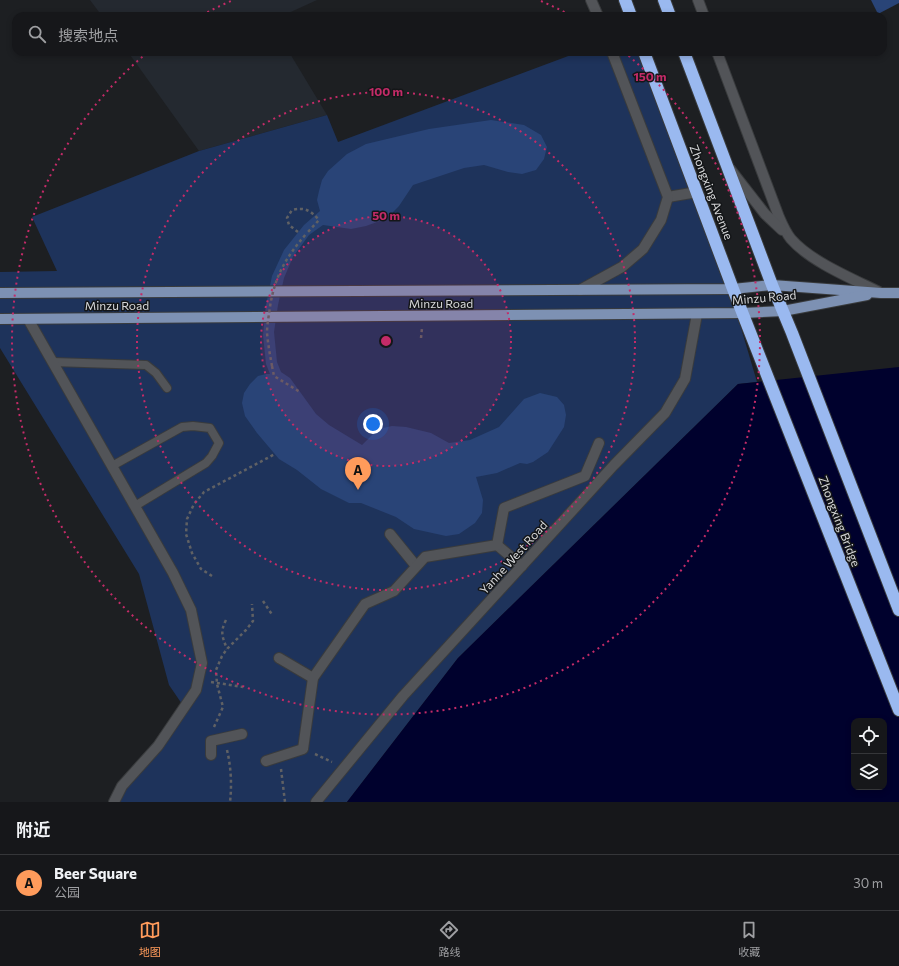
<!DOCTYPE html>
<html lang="zh">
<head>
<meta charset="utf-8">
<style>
  :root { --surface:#16171a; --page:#232427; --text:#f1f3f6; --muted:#9e9fa2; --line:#353639; --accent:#ff9b5b }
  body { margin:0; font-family:Commissioner,"Noto Sans SC",sans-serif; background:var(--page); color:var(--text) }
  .controls { position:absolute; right:12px; bottom:12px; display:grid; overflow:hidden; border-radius:8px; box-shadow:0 2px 6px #0003 }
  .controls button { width:36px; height:36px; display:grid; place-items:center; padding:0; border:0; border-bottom:1px solid var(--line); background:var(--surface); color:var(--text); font:20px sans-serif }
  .you { position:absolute; left:373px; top:424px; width:14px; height:14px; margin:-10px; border:3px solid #fff; border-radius:50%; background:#1a73e8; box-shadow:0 0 0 6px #1a73e833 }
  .badge { display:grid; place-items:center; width:26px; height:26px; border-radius:50%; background:var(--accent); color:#111; font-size:13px; font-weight:700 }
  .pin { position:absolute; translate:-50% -33px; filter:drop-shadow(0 1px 2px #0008) }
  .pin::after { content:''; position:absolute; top:21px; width:14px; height:12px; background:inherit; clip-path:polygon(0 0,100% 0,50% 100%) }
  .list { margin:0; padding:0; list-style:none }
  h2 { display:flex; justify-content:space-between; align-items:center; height:52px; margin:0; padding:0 16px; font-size:17px }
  h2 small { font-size:13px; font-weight:400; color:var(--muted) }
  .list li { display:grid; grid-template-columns:26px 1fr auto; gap:12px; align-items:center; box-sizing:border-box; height:56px; padding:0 16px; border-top:1px solid var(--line) }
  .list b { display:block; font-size:15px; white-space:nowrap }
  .list p { margin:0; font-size:13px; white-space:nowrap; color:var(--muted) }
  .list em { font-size:13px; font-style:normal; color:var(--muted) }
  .icon { flex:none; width:22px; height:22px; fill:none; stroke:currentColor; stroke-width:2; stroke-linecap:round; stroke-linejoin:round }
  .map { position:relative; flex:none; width:899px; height:802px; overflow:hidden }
  .search { position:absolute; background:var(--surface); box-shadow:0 2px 6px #0003; left:12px; right:12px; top:12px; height:44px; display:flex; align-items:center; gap:10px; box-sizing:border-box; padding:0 14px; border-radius:12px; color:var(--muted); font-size:15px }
  .sheet { height:108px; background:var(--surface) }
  nav { display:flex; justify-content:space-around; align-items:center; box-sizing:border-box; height:56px; border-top:1px solid var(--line); background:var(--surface); font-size:11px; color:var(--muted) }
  nav a { display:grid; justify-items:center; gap:2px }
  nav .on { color:var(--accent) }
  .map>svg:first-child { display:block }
</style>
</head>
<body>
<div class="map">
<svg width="899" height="802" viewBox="0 0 899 802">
  <rect width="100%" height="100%" fill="#1d1f22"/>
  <g fill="#242930">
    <path d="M90,0H317L282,16H102Z"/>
    <path d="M128,52H289L327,115L199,151Z"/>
  </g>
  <path fill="#1e335b" d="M579,52H644L715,240L757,382L738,384L458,658L347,802H114L122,786L182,704L169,685L139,574L0,348V272L57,271L32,217L199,151L327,115L338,142Z"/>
  <path fill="#00012d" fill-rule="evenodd" d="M899,367V802H347L458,658L738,384ZM854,721H884V787H854Z"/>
  <g fill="#294477">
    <path d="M871,0H899V3L878,14Z"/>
    <path d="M491,120L524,125L541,135L547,147L544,159L536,170L522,174L508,172L484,165L464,168L413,185L399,206L389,216L377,222L366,226L351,229L323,225L309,235L293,257L284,278L278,305L274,332L277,362L281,372L290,378L316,414L329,425L362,445L374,433L383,428L392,426L406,427L431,433L449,443L470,440L499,427L524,399L540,393L557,397L564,405L566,415L564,427L548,452L533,462L527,464L520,463L497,473L476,477L483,500L482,513L475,523L459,534L446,536L414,529L396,517L361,503H349L321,489L297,470L279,459L257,433L245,416L242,403L244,393L250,384L258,376L266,374H270L266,364L263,335L266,305L272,276L284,250L304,225L320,211L317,200L319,191L322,180L328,171L347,154L366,144L429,129Z"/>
  </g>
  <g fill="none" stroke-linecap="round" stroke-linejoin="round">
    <defs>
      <g id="lane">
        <path d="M53,362L146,365L156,373L167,388"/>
        <path d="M112,466L182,427L193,426L210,428L219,443L212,456L206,463L135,506"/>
      </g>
      <g id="street">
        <path d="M28,319L173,573L191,610L202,663L196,690L158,746L122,786L114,802"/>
        <path d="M390,534L416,566"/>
        <path d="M497,545L522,566"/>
        <path d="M279,658L313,678"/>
        <path d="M211,755V741L242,734"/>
        <path d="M266,761L303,749L313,678L365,604L394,591L425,557L497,545L504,508L585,476L599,443"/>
      </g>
      <g id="secondary">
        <path d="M591,0L598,16"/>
        <path d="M698,0L704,16"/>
        <path d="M717,52L779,217C782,224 786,233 791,239C811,262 853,279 881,293"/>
        <path d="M730,169L765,214L782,230"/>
        <path d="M668,197L697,192"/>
        <path d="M580,290L622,267L643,249L661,220L668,197L612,52"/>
        <path d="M316,802L403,696L614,465L665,413L685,379L697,314"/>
      </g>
      <g id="primary">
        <path d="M0,293L733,289L772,285L881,293H899"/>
        <path d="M0,319L743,313L783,311L867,295"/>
      </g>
      <g id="highway">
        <path d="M625,0L631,16"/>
        <path d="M664,0L670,16"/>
        <path d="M644,52L733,289L899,710"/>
        <path d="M684,52L772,285L792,333L899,610"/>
      </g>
    </defs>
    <use href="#lane" stroke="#393b3d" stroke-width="10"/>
    <use href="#street" stroke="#393b3d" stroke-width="12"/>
    <use href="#secondary" stroke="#393b3d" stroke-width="12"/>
    <use href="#primary" stroke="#393b3d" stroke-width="12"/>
    <use href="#highway" stroke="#393b3d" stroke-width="14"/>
    <g stroke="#606164" stroke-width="2.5" stroke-dasharray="3 3" stroke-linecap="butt">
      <path d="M298,232L289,225L287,218L292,210C305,207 310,210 319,220L307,233"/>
      <path d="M421,338L422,328"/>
      <path d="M272,366L274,376L300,392"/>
      <path d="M212,576L201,569L192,553L186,534L187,519L194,504L204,492L275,454"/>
      <path d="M263,601L273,616"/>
      <path d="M226,620C220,632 222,636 227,649"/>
      <path d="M211,682L243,687"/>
      <path d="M214,727L223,707L217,684L216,670L222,656L227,649L246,630L253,621L252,604"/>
      <path d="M227,750C231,767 232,785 230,802"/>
      <path d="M315,754L332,762"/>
      <path d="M281,769L285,802"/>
    </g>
    <use href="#lane" stroke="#525458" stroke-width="8"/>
    <use href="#street" stroke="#525458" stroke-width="10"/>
    <use href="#secondary" stroke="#525458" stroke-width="10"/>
    <use href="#primary" stroke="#7d91b3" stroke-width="10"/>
    <use href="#highway" stroke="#9ab9f0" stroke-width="12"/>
    <path stroke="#606164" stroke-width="2.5" stroke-dasharray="3 3" stroke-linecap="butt" d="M272,366C270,355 268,344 267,333C267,327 268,320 269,314C273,280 284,259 307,233"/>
  </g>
  <circle cx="386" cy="341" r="125" fill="#c42b68" fill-opacity=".12"/>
  <g fill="none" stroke="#c42b68" stroke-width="2" stroke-dasharray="2 4">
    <circle cx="386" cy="341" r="125"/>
    <circle cx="386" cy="341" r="249"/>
    <path d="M202 15A374 374 0 0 1 231 1M541 1A374 374 0 0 1 570 15M624 52A374 374 0 1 1 148 52"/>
  </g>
  <g text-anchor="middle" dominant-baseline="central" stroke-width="3" stroke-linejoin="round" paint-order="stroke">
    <g font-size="12" fill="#d7d8da" stroke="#141618">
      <text transform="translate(712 192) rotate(69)">Zhongxing Avenue</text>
      <text transform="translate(764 297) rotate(-5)">Minzu Road</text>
      <text x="441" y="303">Minzu Road</text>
      <text x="117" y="305">Minzu Road</text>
      <text transform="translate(840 521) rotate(69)">Zhongxing Bridge</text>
      <text transform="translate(513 557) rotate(-48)">Yanhe West Road</text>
    </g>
  </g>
  <circle cx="386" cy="341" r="6" fill="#c42b68" stroke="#141618" stroke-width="2"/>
  <g font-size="12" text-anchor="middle" font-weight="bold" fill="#c42b68" stroke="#141618" stroke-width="3" stroke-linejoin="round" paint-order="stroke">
    <text x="650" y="81">150 m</text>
    <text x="386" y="96">100 m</text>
    <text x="386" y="220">50 m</text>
  </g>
</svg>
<div class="controls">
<button><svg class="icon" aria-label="locate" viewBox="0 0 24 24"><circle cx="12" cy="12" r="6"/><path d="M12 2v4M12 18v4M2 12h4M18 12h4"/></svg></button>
<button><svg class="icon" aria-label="layers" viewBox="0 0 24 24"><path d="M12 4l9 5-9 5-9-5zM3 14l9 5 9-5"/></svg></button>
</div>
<div class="you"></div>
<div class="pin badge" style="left:358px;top:490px">A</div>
<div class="search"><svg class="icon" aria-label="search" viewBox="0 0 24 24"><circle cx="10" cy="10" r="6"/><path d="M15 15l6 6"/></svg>搜索地点</div>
</div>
<section class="sheet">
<h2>附近<small></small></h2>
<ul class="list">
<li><span class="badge">A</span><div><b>Beer Square</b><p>公园</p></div><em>30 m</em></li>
</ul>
</section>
<nav>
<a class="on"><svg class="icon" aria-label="map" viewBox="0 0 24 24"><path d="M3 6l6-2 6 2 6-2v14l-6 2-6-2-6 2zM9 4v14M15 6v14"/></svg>地图</a>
<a><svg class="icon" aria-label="directions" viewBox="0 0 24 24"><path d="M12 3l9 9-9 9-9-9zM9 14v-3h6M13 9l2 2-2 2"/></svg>路线</a>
<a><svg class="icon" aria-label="saved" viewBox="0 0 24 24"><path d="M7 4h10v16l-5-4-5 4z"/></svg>收藏</a>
</nav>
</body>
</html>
